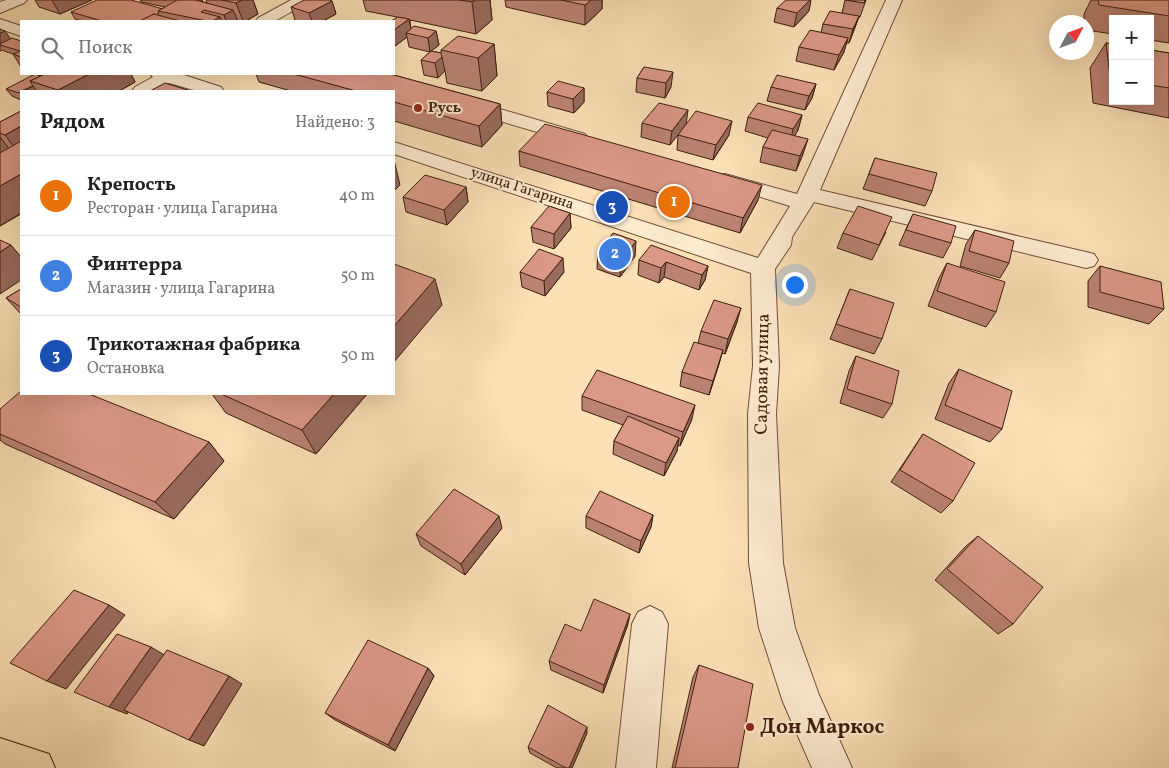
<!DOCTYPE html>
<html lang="ru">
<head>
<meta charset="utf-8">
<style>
  :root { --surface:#fff; --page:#f2f2f2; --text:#202124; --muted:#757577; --line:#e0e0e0; --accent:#111827 }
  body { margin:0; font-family:Vollkorn,serif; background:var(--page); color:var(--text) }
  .controls { position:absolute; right:15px; top:15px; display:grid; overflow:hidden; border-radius:0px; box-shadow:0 5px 20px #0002 }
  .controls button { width:45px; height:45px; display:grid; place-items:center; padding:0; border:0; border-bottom:1px solid var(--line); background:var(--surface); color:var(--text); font:25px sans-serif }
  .compass { position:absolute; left:1049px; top:15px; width:45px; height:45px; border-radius:50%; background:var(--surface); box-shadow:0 5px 20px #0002; rotate:49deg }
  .you { position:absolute; left:794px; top:284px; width:18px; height:18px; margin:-12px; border:4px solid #fff; border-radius:50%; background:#1a73e8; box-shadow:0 0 0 8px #1a73e833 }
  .badge { display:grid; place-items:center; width:32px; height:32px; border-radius:50%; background:var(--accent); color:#fff; font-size:16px; font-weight:700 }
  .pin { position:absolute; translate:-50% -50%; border:2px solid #fff; box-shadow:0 1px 5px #0006 }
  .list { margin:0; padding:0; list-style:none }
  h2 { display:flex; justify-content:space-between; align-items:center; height:65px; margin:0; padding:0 20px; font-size:21px }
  h2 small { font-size:16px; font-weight:400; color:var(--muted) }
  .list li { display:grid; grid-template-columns:32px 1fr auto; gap:15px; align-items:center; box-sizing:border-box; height:80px; padding:0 20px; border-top:1px solid var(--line) }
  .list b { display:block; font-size:19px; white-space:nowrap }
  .list p { margin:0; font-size:16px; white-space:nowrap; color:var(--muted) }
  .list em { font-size:16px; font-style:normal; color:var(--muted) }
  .icon { flex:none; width:28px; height:28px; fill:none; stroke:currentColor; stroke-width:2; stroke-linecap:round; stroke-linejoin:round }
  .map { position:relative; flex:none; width:1169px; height:768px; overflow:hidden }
  .search { position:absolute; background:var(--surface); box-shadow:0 5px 20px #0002; left:20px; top:20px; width:375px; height:55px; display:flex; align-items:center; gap:12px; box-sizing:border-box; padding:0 18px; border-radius:0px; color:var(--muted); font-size:19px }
  .panel { position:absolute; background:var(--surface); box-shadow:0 5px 20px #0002; left:20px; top:90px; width:375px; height:305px; border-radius:0px }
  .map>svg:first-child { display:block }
</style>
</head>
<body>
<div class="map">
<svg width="1169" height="768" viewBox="0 0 1169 768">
  <rect width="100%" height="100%" fill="#fce0b6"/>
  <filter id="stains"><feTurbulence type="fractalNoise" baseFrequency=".004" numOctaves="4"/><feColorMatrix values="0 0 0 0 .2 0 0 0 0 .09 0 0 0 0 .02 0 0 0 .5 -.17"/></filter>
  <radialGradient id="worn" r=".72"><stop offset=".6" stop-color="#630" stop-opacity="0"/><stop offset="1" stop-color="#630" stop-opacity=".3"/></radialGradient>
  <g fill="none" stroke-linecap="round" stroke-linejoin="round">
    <defs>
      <g id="minor">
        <path d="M6,0H27L24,3L0,13V2Z"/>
        <path d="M291,0H310L307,3L275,21H256L258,18Z"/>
        <path d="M886,0H902L820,190L1086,252L1094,254L1098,260L1094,266L1086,268L814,202L792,237L791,245L775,269L779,366L776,414L783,563L795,628L819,695L852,768H812L783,702L759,628L749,563L748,414L753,366L751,273L394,154V142L758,258L790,206L718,184L715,180L718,176L725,174L797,194Z"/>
        <path d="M0,19L21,26V36L0,29Z"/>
        <path d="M150,74H181L221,87L224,91H197L169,83L154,91H132L135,87L153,77Z"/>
        <path d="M466,99L585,134L588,138L585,142L578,144L459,109L457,105L459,101Z"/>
        <path d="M650,606L662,612L668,624L656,768H616L632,624L638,612Z"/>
      </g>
      <path id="major" d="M0,738L49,754L55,768H0Z"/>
    </defs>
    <use href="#minor" stroke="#6e4f37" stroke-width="2"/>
    <use href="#major" stroke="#3e1f0d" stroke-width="2"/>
    <use href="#minor" fill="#fdebd0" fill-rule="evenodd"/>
    <use href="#major" fill="#fce0b6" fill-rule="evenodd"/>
  </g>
  <g fill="#bb8373" stroke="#3e1f0d">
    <path d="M35,0H92L60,14L39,7Z"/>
    <path d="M140,0H203L201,1L207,3L206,0H253L258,14L246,21H82L75,19L71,12L163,9L165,7L141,2Z"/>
    <path d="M363,0H490L492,20L476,34L410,20L411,29L436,31L439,45L431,51L441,53V50L494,44L497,76L482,91L447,83L445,71L438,78L424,75L421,60L430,52L409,47L407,37L395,46L394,45V21L397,17L366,11Z"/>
    <path d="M505,0H602V9L585,25L506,7Z"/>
    <path d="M845,0H866L860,17H859L849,43H846L844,52L834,70L796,61L799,47L821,33L823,24L842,13Z"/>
    <path d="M1091,0H1169V43L1150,40V19H1113V34L1086,30V22H1084V14Z"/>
    <path d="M332,1L336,14L323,21H298L295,20L291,7Z"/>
    <path d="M777,8L809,11L794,27L774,22Z"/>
    <path d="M0,29L11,39L21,41V67L13,54L4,51L3,50L0,51Z"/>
    <path d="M1106,43L1113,44V101H1150V50L1169,53V118L1093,103L1090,68Z"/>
    <path d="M644,67L671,87L665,98L636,92L637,78Z"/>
    <path d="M37,74H131L135,82L119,91H21V100L12,96L6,89L42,76Z"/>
    <path d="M256,74H390L500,104L502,125L482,147L394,121V91H291L259,82Z"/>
    <path d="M816,84L812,98L805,110L767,101L771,87Z"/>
    <path d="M584,88V102L574,113L548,106L547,92Z"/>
    <path d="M688,110L670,145L641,137L642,123Z"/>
    <path d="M21,111V214L0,226V122Z"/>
    <path d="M802,115L798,130L794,136L803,154L796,171L760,162L763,147L768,138L745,131L748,117Z"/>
    <path d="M678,135H729L713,160L677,150Z"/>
    <path d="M519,151L758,200L740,233L520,166Z"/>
    <path d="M875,158L932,191L925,206L863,189Z"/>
    <path d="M466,187L468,202L447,225L406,212L403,197Z"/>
    <path d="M570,213L571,228L554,249L533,242L531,227Z"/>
    <path d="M913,214L951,243L943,258L899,245L906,229Z"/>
    <path d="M975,230L1009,263L1000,278L960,266L966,244Z"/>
    <path d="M886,232L872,260L837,248L843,233Z"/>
    <path d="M598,254L635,256L620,277L597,269Z"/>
    <path d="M639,260L708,266L705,280L699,290L664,277L659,283L638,275Z"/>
    <path d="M947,263L996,312L986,327L928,306L939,278Z"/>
    <path d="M1100,266L1164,309L1149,324L1088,307V281Z"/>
    <path d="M520,272H564L545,296L522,287Z"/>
    <path d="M21,289V314L6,298Z"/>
    <path d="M850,289L882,339L874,354L830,339Z"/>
    <path d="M737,322L725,354L722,353L719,364L709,395L680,386L682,372L698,343L701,331Z"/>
    <path d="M856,356L892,404L883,418L840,403L849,371Z"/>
    <path d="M959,369L1002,429L990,442L935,419L949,383Z"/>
    <path d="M212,394H367L316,454L226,413Z"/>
    <path d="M582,396L692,419L680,446L678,445L677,451L664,476L613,454L614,441L623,425L582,410Z"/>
    <path d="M0,409L209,442L224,461L174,519L5,444L0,440Z"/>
    <path d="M923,434L953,501L941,513L891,482Z"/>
    <path d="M653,515L651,527L639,553L586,528V516Z"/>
    <path d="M502,528L465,575L421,546L416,534Z"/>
    <path d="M978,536L1013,624L998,634L935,580L965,547Z"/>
    <path d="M628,624L603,693L551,670L549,661L581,631Z"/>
    <path d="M699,665L738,768H672L693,677Z"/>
    <path d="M428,668L434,676L395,751L335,720L325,713Z"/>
    <path d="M587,733L572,768H557L530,753L528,747Z"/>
  </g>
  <g fill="#996a5e" stroke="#3e1f0d">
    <path d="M52,0H92L60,14Z"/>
    <path d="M242,0H253L258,14L246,21H243L236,3Z"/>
    <path d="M475,0H490L492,20L476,34L472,2Z"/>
    <path d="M591,0H602V9L585,25V5Z"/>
    <path d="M810,0H811L809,11L794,27L797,13Z"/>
    <path d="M332,1L336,14L323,21H312L309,13Z"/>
    <path d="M233,10L238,21H226L224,15Z"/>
    <path d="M859,16L854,30L849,43L853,29Z"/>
    <path d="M220,17L222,21H212Z"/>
    <path d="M409,19L412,33H406L407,37L395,46L394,42V30Z"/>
    <path d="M5,31L15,45H0V33Z"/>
    <path d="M436,31L439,45L430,52L428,38Z"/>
    <path d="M848,38L844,52L834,70L839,55Z"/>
    <path d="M494,44L497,76L482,91L478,58Z"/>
    <path d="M442,57L445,71L438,78L435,63Z"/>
    <path d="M673,72L671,87L665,98L666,83Z"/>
    <path d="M89,74H131L135,82L119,91H58V90Z"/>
    <path d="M816,84L812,98L805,110L809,96Z"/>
    <path d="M33,86L37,91H23Z"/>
    <path d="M584,88V102L574,113L573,99Z"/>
    <path d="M500,104L502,125L482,147L479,126Z"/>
    <path d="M688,110L686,125L670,145L672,131Z"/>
    <path d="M802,115L798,130L790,144L793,129Z"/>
    <path d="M732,121L729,135L713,160L716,145Z"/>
    <path d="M21,126V147L16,150L5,135Z"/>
    <path d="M0,137L11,151L0,157Z"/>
    <path d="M808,139L803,154L796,171L800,156Z"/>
    <path d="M394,160L400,185L394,191Z"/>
    <path d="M21,174V213L0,226V186Z"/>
    <path d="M762,185L758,200L740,233L743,218Z"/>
    <path d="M466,187L468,202L447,225L444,210Z"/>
    <path d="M570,213L571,228L554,249V234Z"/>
    <path d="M636,241L635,256L620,277L621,262Z"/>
    <path d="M11,245L21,257V280L0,294V252Z"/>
    <path d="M563,258L564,272L545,296L544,281Z"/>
    <path d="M666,262L664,277L659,283L661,268Z"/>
    <path d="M708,266L705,280L699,290L702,275Z"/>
    <path d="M435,279L442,305L394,362V326Z"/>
    <path d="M741,308L737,322L725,354L728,339Z"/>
    <path d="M723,350L719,364L709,395L713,381Z"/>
    <path d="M334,394H367L316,454L302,430Z"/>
    <path d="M695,405L692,419L680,446L683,432Z"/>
    <path d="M679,438L677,451L664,476L666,463Z"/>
    <path d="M209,442L224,461L174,519L155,502Z"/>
    <path d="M653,515L651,527L639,553L641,541Z"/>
    <path d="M499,516L502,528L465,575L461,564Z"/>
    <path d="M109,605L125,615L66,689L47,681Z"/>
    <path d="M630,614L628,624L603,693L604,685Z"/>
    <path d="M151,647L166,656L127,714L109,707Z"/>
    <path d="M428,668L434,676L395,751L388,745Z"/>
    <path d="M229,676L242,684L204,746L189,740Z"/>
    <path d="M587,727V733L572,768H569Z"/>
  </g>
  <g fill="#da9886" stroke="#3e1f0d">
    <path d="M97,0H131L163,9L158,11L159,13L156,15L154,14L140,21H102L71,12Z"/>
    <path d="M177,0H195L233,10L224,15L204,10L201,12L220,17L212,21H207L158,11Z"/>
    <path d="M222,0H242L236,3Z"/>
    <path d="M304,0H330L332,1L309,13L291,7Z"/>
    <path d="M460,0H475L472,2Z"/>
    <path d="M561,0H591L585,5Z"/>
    <path d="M786,0H810L797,13L777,8Z"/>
    <path d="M845,0H865L864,3Z"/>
    <path d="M1098,0H1169V16L1099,5Z"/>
    <path d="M830,11L859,16L853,29L823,24Z"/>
    <path d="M154,14L180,21H140Z"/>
    <path d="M398,17L409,19L394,30V21H391Z"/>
    <path d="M414,26L436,31L428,38L406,33Z"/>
    <path d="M0,29L5,31L0,33Z"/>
    <path d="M810,30L848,38L839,55L799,47Z"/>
    <path d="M458,36L494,44L478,58L441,50Z"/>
    <path d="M12,38L21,41V51H20L0,45V44Z"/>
    <path d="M1106,43L1113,44V78L1110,77Z"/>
    <path d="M1150,50L1169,53V88L1150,85Z"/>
    <path d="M21,51V57L13,54Z"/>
    <path d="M431,51L441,53L442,57L435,63L421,60Z"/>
    <path d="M644,67L673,72L666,83L637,78Z"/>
    <path d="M35,74L41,76L30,81L33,86L21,91L19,93L6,89Z"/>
    <path d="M45,74H89L58,90L30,81Z"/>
    <path d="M294,74H390L500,104L479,126L394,102V91H356Z"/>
    <path d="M777,75L816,84L809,96L771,87Z"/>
    <path d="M558,81L584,88L573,99L547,92Z"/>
    <path d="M165,83L191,91H150Z"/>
    <path d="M659,103L688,110L672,131L642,123Z"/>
    <path d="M758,103L802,115L793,129L748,117Z"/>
    <path d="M21,111V126L5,135L0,133V122Z"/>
    <path d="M696,111L732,121L716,145L678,135Z"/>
    <path d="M545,124L762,185L743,218L519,151Z"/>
    <path d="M772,130L808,139L800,156L763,147Z"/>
    <path d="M21,141V174L0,186V153Z"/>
    <path d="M875,158L937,173L932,191L869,174Z"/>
    <path d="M425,175L466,187L444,210L403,197Z"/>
    <path d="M549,206L570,213L554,234L531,227Z"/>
    <path d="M858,206L892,217L879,245L843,233Z"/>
    <path d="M913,214L956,226L951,243L906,230Z"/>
    <path d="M975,230L1014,241L1009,263L969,251Z"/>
    <path d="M613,233L636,241L621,262L598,254Z"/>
    <path d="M0,240L11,245L0,252Z"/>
    <path d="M651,245L708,266L702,275L666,262L661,268L639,260Z"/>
    <path d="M539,249L563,258L544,281L520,272Z"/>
    <path d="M947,263L1005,282L996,312L937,291Z"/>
    <path d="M394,264L435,279L394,326Z"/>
    <path d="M1100,266L1161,282L1164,309L1100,292Z"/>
    <path d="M21,289V307L6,298Z"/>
    <path d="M850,289L894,303L882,339L836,324Z"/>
    <path d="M714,300L741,308L728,339L701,331Z"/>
    <path d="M694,342L723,350L713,381L682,372Z"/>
    <path d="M856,356L899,371L892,404L847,389Z"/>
    <path d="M959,369L1012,391L1002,429L945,405Z"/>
    <path d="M597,370L695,405L683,432L582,396Z"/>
    <path d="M21,391V394H89L209,442L155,502L0,434V409Z"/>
    <path d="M221,394H334L302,430Z"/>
    <path d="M628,416L679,438L666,463L614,441Z"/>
    <path d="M923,434L975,463L953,501L900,470Z"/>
    <path d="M454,489L499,516L461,564L416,534Z"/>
    <path d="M600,491L653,515L641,541L586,516Z"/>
    <path d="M978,536L1043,587L1013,624L947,569Z"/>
    <path d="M74,590L109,605L47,681L10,663Z"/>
    <path d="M594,599L630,614L604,685L549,661L565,624L581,631Z"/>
    <path d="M117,634L151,647L109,707L74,692Z"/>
    <path d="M368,640L428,668L388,745L325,713Z"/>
    <path d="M167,650L229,676L189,740L124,710Z"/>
    <path d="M699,665L753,684L738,768H675Z"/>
    <path d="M548,705L587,727L569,768H566L528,747Z"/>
  </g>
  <g fill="#8f2418" stroke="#fdebd0" stroke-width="2">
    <circle cx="418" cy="108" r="5"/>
    <circle cx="750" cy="727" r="5"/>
  </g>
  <g text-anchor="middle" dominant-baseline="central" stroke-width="4" stroke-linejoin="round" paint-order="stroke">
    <g font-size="15" font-weight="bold" fill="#3e1f0d" stroke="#fdebd0" text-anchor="start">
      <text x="428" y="108">Русь</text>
    </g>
    <g font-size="15" fill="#3e1f0d" stroke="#fdebd0">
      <text transform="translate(522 189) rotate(18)">улица Гагарина</text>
    </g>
    <g font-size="18" fill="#3e1f0d" stroke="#fdebd0">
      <text transform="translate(763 374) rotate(-89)">Садовая улица</text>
    </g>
    <g font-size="21" font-weight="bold" fill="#3e1f0d" stroke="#fdebd0" text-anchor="start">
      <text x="760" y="727">Дон Маркос</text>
    </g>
  </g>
  <rect width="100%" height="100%" filter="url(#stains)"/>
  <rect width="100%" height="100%" fill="url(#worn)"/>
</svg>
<div class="controls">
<button>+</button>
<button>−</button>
</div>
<svg class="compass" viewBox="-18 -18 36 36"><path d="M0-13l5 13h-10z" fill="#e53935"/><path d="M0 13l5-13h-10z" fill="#757577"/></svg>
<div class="you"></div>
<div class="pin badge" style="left:674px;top:202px;background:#e8710a">1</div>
<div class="pin badge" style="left:615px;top:254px;background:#3f7fe0">2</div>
<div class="pin badge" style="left:612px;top:207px;background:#1a4fb4">3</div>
<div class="search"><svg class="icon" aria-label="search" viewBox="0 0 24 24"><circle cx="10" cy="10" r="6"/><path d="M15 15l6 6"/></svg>Поиск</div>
<section class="panel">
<h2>Рядом<small>Найдено: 3</small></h2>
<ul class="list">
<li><span class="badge" style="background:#e8710a">1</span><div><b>Крепость</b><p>Ресторан · улица Гагарина</p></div><em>40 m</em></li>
<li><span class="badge" style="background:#3f7fe0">2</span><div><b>Финтерра</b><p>Магазин · улица Гагарина</p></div><em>50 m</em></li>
<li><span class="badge" style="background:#1a4fb4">3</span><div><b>Трикотажная фабрика</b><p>Остановка</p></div><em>50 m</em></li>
</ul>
</section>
</div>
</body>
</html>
